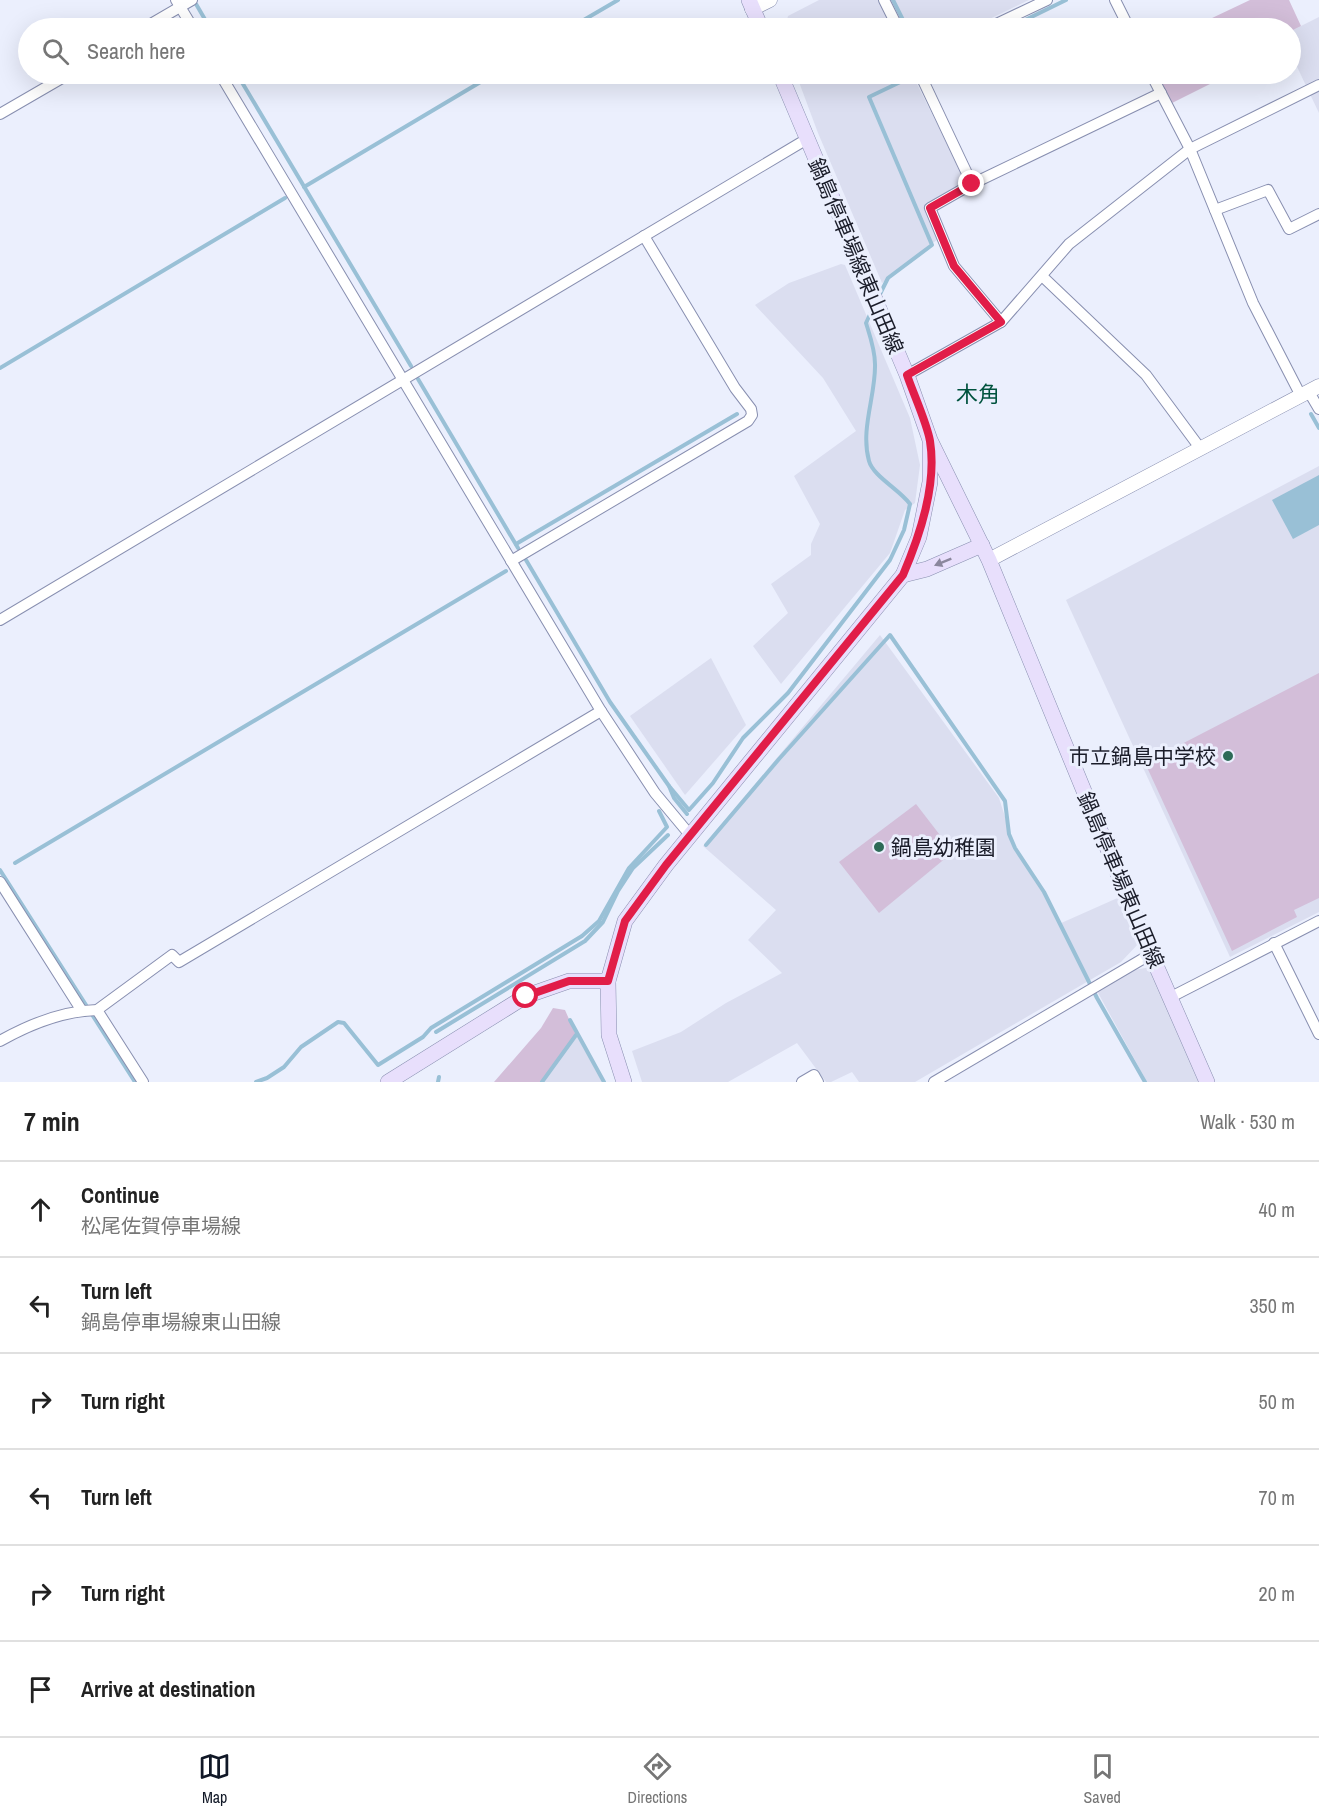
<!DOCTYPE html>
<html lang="en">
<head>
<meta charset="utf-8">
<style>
  :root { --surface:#fff; --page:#f6f6f6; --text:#222; --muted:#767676; --line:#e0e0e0; --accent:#111827 }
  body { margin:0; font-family:"Archivo Narrow","Noto Sans JP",sans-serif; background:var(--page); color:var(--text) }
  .stop { position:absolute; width:18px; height:18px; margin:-14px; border:4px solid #e11d48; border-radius:50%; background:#fff }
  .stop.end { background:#e11d48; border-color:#fff; box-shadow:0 2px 6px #0008 }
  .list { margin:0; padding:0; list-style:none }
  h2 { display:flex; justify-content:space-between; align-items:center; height:78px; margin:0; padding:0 24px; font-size:26px }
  h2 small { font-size:20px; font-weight:400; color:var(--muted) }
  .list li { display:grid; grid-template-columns:39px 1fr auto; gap:18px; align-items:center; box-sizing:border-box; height:96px; padding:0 24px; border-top:2px solid var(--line) }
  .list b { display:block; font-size:22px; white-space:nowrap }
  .list p { margin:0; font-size:20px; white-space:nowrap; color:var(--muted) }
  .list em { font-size:20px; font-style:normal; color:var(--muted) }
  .icon { flex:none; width:33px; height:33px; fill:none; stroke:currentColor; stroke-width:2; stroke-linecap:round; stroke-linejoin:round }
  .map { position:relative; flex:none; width:1319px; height:1082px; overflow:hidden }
  .search { position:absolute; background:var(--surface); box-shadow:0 6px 24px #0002; left:18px; right:18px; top:18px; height:66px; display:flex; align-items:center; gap:15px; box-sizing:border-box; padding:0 21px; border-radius:33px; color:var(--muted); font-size:22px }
  .sheet { height:654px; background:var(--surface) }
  nav { display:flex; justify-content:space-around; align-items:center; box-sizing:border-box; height:84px; border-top:2px solid var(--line); background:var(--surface); font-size:16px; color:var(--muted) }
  nav a { display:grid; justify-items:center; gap:3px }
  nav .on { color:var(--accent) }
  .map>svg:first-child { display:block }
</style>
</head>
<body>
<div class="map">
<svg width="1319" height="1082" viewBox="0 0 1319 1082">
  <rect width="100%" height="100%" fill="#ebeffd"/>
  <g fill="#dbdef0">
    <path d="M819,0H1029L971,28H785L788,16Z"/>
    <path d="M1319,17V113L1291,54V31Z"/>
    <path d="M796,74H912L966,182L925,205L938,239L882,283L818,133Z"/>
    <path d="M841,264L845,265L910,418L920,465L915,503L905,510L890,553L781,684L753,646L788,613L771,584L811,555V544L820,524L794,476L856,431L823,378L755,305L789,283Z"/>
    <path d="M1319,466V912L1230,957L1066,600Z"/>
    <path d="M880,635L999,798L1007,823L1009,834L1015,848L1044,892L1059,924L1122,896L1140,942L1121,962L915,1082H859L852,1072L831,1082H826L797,1043L728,1082H642L632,1051L681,1032L726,1003L782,973L748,940L776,910L703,846Z"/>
    <path d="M711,658L746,725L685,795L630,716Z"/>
    <path d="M1151,967L1199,1082H1147L1097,991L1128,971Z"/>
    <path d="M576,1034L602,1082H543Z"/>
  </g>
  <g fill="#d3bed9">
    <path d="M1250,0H1289L1301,26L1291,31L1290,28H1191Z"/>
    <path d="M1155,74H1230L1170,104Z"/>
    <path d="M1319,673V898L1294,910L1297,917L1232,951L1145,763Z"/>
    <path d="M916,804L953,852L879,913L839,862Z"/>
    <path d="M553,1008L565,1010L576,1035L542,1082H494L541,1028Z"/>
  </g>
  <path fill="#99c0d6" d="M1319,475V525L1293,539L1272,500Z"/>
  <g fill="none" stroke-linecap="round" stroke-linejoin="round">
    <g stroke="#99c0d6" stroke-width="4">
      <path d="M893,0L907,28"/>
      <path d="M196,4L210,28"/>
      <path d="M570,28L618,0"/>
      <path d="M1009,28L1066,0"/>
      <path d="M237,74L411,366"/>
      <path d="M304,187L494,74"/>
      <path d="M879,296L888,278L932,245L869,97L917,74"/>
      <path d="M0,368L285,198"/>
      <path d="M418,379L518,548"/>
      <path d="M1311,414L1319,428"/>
      <path d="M516,544L737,414"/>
      <path d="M526,560L610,702L669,786L674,798L687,814"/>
      <path d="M669,786L689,810L713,783L743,738L788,693L890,560L904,530L910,504C900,490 873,476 869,461C860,429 876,395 875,364C875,350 870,336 866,323L873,308"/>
      <path d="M706,845L779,759L890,635L1005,801L1009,834L1015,848L1044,892L1097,998L1145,1082"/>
      <path d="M15,863L506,571"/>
      <path d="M0,870L135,1082"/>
      <path d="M570,1020L604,1082"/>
      <path d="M436,1032L585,941L603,922L618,891L633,868L668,835"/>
      <path d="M256,1082L267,1078L284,1067L301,1047L338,1022L344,1023L378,1065L423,1037L431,1028L582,936L599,921L629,868L667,827L659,811"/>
      <path d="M438,1082L439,1077"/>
      <path d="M542,1082L576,1035"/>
    </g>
    <defs>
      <g id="minor">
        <path d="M176,0L193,28"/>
        <path d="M884,0L898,28"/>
        <path d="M1115,0L1129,28"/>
        <path d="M144,28L192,0"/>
        <path d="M988,28L1047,0"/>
        <path d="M220,74L601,711L655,793L690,835"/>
        <path d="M920,74L972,184"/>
        <path d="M1151,74L1190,149L1253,303L1301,396"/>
        <path d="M0,114L69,74"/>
        <path d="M1215,210L1268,190L1289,229L1319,214"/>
        <path d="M1042,276L1146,375L1200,448"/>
        <path d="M1001,322L954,266L930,208L972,184L1161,93"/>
        <path d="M907,375L1001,322L1069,244L1190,149L1319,85"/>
        <path d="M1309,392L1319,409"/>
        <path d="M511,561L748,421L752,415L751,409L735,388L644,236"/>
        <path d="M0,620L807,139"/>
        <path d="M0,882L82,1011"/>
        <path d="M1274,943L1319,1034"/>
        <path d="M1171,997L1319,921"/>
        <path d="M97,1010L143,1082"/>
        <path d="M0,1041C30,1024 62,1011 97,1010L172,955L179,962L601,711"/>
        <path d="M802,1082L814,1075L818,1082"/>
        <path d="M934,1082L1151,954"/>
      </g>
      <g id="tertiary">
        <path d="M752,9L770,0"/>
        <path d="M989,560L1319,386"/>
      </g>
      <g id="secondary">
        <path d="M749,0L761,28"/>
        <path d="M780,74L907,375L930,440L989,560L1151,954L1207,1082"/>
        <path d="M903,575L927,569L982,545"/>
        <path d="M388,1082L526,996L569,981H608"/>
        <path d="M624,1082L609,1035L608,981L625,921L666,865L903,575L919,537L930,482V443"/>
      </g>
    </defs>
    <use href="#minor" stroke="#888fb0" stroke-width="12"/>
    <use href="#tertiary" stroke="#888fb0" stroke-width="15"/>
    <use href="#secondary" stroke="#888fb0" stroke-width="16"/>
    <use href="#minor" stroke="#fff" stroke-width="10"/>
    <use href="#tertiary" stroke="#fff" stroke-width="14"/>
    <use href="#secondary" stroke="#e8dffc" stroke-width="15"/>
  </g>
  <defs><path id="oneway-solid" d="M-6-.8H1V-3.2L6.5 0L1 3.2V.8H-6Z" transform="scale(1.5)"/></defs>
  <use fill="#8b879d" href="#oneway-solid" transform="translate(943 562) rotate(158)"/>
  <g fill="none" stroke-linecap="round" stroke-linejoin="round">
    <path stroke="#e11d48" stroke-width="8" d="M526,996L569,981H608L625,921L666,865L903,575C920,535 937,485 930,441C927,423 913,393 907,375L1001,322L954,266L930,208L972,184"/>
  </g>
  <g fill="#2d6b57" stroke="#ebeffd" stroke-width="2">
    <circle cx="1228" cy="756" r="6"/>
    <circle cx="879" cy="847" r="6"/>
  </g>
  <g text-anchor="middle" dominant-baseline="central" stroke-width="6" stroke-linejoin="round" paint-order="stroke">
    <g font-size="21" fill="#1a1c29" stroke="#ebeffd">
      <text transform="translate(856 256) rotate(67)">鍋島停車場線東山田線</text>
      <text transform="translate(1121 880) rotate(67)">鍋島停車場東山田線</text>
    </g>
    <g font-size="21" fill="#1a1c29" stroke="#ebeffd" text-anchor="end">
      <text x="1216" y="756">市立鍋島中学校</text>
      <text x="891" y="847" text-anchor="start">鍋島幼稚園</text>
    </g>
    <g font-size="22" fill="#00533e" stroke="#ebeffd">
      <text x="978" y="394">木角</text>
    </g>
  </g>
</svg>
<div class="stop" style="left:526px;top:996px"></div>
<div class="stop end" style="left:972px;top:184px"></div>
<div class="search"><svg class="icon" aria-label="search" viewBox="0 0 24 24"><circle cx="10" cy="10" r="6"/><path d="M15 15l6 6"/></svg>Search here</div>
</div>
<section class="sheet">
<h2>7 min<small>Walk · 530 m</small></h2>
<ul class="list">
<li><svg class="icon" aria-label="ahead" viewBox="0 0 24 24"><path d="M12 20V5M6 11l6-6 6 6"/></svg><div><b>Continue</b><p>松尾佐賀停車場線</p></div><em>40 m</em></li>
<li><svg class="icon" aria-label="left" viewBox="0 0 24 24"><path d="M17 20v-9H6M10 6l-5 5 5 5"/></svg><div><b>Turn left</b><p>鍋島停車場線東山田線</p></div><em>350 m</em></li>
<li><svg class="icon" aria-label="right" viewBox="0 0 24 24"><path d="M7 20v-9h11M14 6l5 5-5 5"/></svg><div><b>Turn right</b></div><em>50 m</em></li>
<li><svg class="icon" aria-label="left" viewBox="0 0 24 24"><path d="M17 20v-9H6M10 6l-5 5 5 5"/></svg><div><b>Turn left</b></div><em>70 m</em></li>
<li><svg class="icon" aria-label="right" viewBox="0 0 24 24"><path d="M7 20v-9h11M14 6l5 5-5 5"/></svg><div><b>Turn right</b></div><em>20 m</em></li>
<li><svg class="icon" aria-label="arrive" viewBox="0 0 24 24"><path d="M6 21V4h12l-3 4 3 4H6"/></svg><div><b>Arrive at destination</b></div></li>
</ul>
</section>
<nav>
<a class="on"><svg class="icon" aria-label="map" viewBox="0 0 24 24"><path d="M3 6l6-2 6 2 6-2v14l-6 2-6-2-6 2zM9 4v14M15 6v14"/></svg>Map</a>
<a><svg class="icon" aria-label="directions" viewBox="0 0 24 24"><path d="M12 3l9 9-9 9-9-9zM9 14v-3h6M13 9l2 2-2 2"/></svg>Directions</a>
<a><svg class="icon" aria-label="saved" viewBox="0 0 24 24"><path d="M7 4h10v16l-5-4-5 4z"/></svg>Saved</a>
</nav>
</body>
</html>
